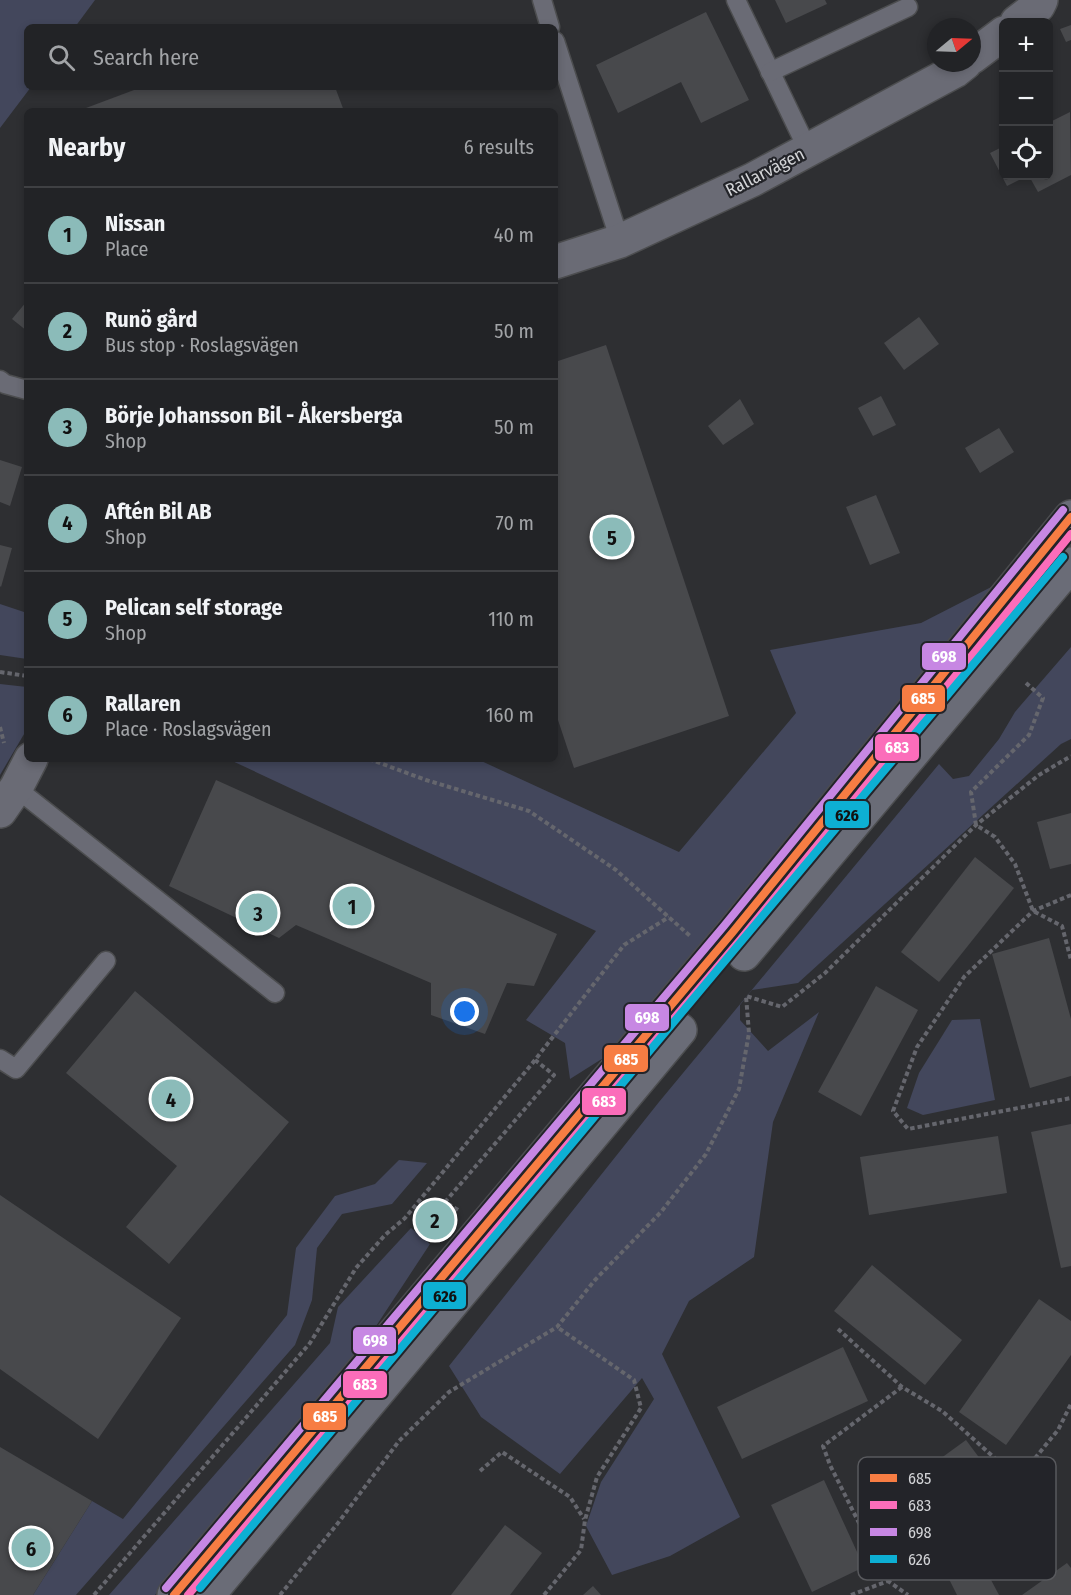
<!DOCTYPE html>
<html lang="en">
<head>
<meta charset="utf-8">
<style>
  :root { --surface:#222326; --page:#2e2f32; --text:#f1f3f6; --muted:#a2a4a7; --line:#3f4043; --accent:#8bbbb9 }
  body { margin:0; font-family:"Fira Sans Condensed",sans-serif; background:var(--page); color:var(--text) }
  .controls { position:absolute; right:18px; top:18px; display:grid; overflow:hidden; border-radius:9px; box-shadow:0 3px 9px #0003 }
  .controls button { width:54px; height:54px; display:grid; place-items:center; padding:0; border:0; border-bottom:2px solid var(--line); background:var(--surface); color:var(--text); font:30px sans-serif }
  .compass { position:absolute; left:927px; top:18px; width:54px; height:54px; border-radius:50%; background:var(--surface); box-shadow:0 3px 9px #0003; rotate:71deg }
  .you { position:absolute; left:465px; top:1012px; width:21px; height:21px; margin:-15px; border:4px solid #fff; border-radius:50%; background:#1a73e8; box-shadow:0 0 0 9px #1a73e833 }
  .badge { display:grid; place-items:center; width:39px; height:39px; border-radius:50%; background:var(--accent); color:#111; font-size:20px; font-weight:700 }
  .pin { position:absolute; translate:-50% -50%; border:3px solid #fff; box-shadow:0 2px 6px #0006 }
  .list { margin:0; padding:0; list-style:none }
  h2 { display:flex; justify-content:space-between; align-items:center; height:78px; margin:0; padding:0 24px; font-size:26px }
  h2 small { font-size:20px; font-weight:400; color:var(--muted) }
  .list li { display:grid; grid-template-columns:39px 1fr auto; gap:18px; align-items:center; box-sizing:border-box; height:96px; padding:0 24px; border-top:2px solid var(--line) }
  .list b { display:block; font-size:22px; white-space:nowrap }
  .list p { margin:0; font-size:20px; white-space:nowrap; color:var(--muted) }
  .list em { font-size:20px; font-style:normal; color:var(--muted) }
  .icon { flex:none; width:33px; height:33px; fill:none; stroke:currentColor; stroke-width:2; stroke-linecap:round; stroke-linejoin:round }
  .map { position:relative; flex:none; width:1071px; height:1595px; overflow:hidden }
  .search { position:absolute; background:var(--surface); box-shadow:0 3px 9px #0003; left:24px; top:24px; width:534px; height:66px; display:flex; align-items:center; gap:15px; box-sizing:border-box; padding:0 21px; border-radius:9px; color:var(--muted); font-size:22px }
  .panel { position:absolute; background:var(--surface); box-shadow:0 3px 9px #0003; left:24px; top:108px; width:534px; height:654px; border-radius:9px }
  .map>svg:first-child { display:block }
</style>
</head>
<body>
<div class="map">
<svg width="1071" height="1595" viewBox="0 0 1071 1595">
  <rect width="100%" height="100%" fill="#2e2f32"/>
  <g fill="#43475c">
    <path d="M0,0H95L75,27H27V87H31L0,128Z"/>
    <path d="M1001,582L616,1050L570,1079L565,1043L526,1020L596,931L228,759H477L679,852L796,713L770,650L921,623Z"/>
    <path d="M0,604L27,613V659L0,655Z"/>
    <path d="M1071,647V739L1061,744L798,983L752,990L740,1005V1020L768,1051L819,1012L773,1122L754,1257L689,1301L662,1354L740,1517L670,1556L612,1575L586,1526L601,1482L654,1399L642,1378L560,1474L481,1417L449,1366L659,1102L939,764L953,779L969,776L999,739L1015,712Z"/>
    <path d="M0,684L27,687V729L0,775Z"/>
    <path d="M980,1019L995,1100L923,1115L907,1108L919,1073L952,1020Z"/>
    <path d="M399,1160L427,1163L392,1204L342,1214L317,1248L312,1300L295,1345L76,1595H33L92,1501L123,1519L287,1315L296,1248L335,1196L375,1184Z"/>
    <path d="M411,1228L430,1244L359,1352L155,1595H109L330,1343L338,1307Z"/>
  </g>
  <g fill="#48494c">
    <path d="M775,0H825L827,4L786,23Z"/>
    <path d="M706,12L749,100L701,123L681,82L618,113L596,65Z"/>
    <path d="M1071,25V40L1066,42L1060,29Z"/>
    <path d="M142,87H335L344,111H78Z"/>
    <path d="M1070,112L1071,175L1038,192L1029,176H1048V123Z"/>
    <path d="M1004,146V176H1027L1007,186L990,153Z"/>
    <path d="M27,301V331L12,319Z"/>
    <path d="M919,317L939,344L904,370L884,343Z"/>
    <path d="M606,345L729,716L574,768L555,711V362Z"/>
    <path d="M881,396L896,425L873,436L858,408Z"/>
    <path d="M740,399L754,424L723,445L708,426Z"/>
    <path d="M999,428L1014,452L980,473L965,448Z"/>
    <path d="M0,460L22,467L10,506L0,502Z"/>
    <path d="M876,495L900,553L870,565L846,507Z"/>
    <path d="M0,545L12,548L1,587L0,586Z"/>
    <path d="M216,780L557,934L534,986L507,983L485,1034L431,1015V983L296,925L279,938L169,886Z"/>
    <path d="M1071,813V864L1050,869L1037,822Z"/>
    <path d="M975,857L1014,888L939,982L901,952Z"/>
    <path d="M1049,938L1071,1019V1076L1030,1088L992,954Z"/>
    <path d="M876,986L918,1010L861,1116L818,1092Z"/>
    <path d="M135,991L289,1122L169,1264L126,1227L177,1166L66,1073Z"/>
    <path d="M1071,1124V1266L1061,1268L1031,1132Z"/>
    <path d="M998,1136L1007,1193L869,1215L860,1157Z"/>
    <path d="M0,1195L181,1318L98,1439L0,1369Z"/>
    <path d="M872,1265L962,1340L925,1385L834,1311Z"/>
    <path d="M1039,1299L1071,1321V1355L1006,1445L959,1412Z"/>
    <path d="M843,1347L868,1401L742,1459L717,1407Z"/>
    <path d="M966,1440L1001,1487L907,1557L871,1509Z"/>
    <path d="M0,1447L92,1501L33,1595H0Z"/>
    <path d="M824,1480L864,1567L812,1592L771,1505Z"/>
    <path d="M505,1525L542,1553L510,1595H451Z"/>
    <path d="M981,1561L999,1595H957L949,1579Z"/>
    <path d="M1067,1563L1071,1568V1595H1022Z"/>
    <path d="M593,1586L601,1595H583Z"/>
  </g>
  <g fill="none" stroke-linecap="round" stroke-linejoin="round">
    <defs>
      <g id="lane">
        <path d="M542,0L550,27"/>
        <path d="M736,0L808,150"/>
        <path d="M555,41L620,241"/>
        <path d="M770,72L908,7"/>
        <path d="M0,380L5,384L27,390"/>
        <path d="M16,788L275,993"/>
        <path d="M0,1059L16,1069L106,961"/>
      </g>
      <g id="street">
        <path d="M1017,22L1038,6L1041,0"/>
        <path d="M972,57L1004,33"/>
        <path d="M555,262L620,241L752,180L955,71L965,63"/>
        <path d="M0,811L16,788L31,759"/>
      </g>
      <g id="primary">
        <path d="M744,954L1071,564"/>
        <path d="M174,1595L732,933L1071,517"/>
        <path d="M208,1595L680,1030"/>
      </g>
    </defs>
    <use href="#lane" stroke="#4c4d4f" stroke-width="21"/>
    <use href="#street" stroke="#4c4d4f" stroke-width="36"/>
    <use href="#primary" stroke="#4c4d4f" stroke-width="36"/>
    <g stroke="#65666d" stroke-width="4" stroke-dasharray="4.5 3" stroke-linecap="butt">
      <path d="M0,672L27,676"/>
      <path d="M1026,683L1043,698L1029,735L971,792L976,825L995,837L1015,864L1033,911L1062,926L1071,960"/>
      <path d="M0,727L4,743"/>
      <path d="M369,759L426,780L529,811L616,870L690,936"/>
      <path d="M1071,895L1033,911L964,977L917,1047L893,1111L908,1129L1071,1098"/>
      <path d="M458,1210L445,1202L554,1075L535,1060"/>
      <path d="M838,1329L902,1387L942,1411L1018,1479"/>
      <path d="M902,1387L823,1446L830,1465L888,1581L908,1595"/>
      <path d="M480,1471L502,1452L570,1497L584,1519"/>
      <path d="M94,1595L310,1343L356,1268L385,1235L405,1218L535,1060L624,945L669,917"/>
      <path d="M280,1595L338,1523L399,1441L449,1392L557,1327L595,1280L661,1212L706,1154L739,1089L749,1033L746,996L782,1007L825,973L976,825L1039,775L1071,756"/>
      <path d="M544,1595L581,1550L585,1520L597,1477L641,1408L634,1380L557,1327"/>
      <path d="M851,1595L888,1581L924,1562L1018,1479L1058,1430L1071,1404"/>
    </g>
    <use href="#lane" stroke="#6a6b75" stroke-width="18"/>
    <use href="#street" stroke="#6a6b75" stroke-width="33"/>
    <use href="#primary" stroke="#6a6c77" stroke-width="33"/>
    <defs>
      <path id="bus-1" d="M174,1595L732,933L1071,517"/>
      <path id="bus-2" d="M188,1595L740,940L1071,534"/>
      <path id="bus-3" d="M166,1588L724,926L1063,510"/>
      <path id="bus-4" d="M200,1588L1063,557"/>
    </defs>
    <use href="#bus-1" stroke="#232429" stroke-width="12"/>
    <use href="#bus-2" stroke="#232429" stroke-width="12"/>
    <use href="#bus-3" stroke="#232429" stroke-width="12"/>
    <use href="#bus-4" stroke="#232429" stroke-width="12"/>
    <use href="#bus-1" stroke="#f77d43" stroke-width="8"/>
    <use href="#bus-2" stroke="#fb6dba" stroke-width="8"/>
    <use href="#bus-3" stroke="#c787e3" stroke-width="8"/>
    <use href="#bus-4" stroke="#0dafd3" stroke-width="8"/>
  </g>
  <g text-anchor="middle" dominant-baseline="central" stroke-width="4.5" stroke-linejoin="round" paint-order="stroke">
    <g font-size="18" fill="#d2d3d6" stroke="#232429">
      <text transform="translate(765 172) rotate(-27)">Rallarvägen</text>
    </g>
  </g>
  <rect x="858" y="1457" width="198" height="123" rx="9" fill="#232429" stroke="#58595d" stroke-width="1.5"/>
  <rect x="870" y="1474" width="27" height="8" fill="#f77d43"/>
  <rect x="870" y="1501" width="27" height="8" fill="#fb6dba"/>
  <rect x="870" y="1528" width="27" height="8" fill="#c787e3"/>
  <rect x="870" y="1555" width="27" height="8" fill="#0dafd3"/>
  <g font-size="16" fill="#d2d3d6">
    <text x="908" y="1484">685</text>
    <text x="908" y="1511">683</text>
    <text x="908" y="1538">698</text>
    <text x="908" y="1565">626</text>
  </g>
  <g stroke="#232429" stroke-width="2">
    <rect x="921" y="642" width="46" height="29" rx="6" fill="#c787e3"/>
    <rect x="901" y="684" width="45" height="29" rx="6" fill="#f77d43"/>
    <rect x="874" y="733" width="46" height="29" rx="6" fill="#fb6dba"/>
    <rect x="824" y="800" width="46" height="29" rx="6" fill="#0dafd3"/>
    <rect x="624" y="1003" width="46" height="29" rx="6" fill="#c787e3"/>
    <rect x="603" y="1044" width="46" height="29" rx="6" fill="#f77d43"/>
    <rect x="581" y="1087" width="46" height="29" rx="6" fill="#fb6dba"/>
    <rect x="422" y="1281" width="45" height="29" rx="6" fill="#0dafd3"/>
    <rect x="352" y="1326" width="45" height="29" rx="6" fill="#c787e3"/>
    <rect x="342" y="1370" width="46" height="29" rx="6" fill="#fb6dba"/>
    <rect x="302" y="1402" width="45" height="29" rx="6" fill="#f77d43"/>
  </g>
  <g font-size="16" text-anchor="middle" font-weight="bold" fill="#fff">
    <text x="944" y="662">698</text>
    <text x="923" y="704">685</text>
    <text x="897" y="753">683</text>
    <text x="647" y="1023">698</text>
    <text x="626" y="1065">685</text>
    <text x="604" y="1107">683</text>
    <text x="375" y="1346">698</text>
    <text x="365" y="1390">683</text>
    <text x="325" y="1422">685</text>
  </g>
  <g font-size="16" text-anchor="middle" font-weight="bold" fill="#111">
    <text x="847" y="821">626</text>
    <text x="445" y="1302">626</text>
  </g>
</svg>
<div class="controls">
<button>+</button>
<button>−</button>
<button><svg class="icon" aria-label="locate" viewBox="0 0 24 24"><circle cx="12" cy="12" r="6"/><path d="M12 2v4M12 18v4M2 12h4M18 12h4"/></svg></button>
</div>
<svg class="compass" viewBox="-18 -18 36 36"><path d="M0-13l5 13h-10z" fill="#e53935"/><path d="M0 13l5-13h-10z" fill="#a2a4a7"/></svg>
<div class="you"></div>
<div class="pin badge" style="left:352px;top:906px">1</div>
<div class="pin badge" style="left:435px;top:1220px">2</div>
<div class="pin badge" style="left:258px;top:913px">3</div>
<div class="pin badge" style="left:171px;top:1099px">4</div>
<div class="pin badge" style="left:612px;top:537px">5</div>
<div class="pin badge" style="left:31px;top:1548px">6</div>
<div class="search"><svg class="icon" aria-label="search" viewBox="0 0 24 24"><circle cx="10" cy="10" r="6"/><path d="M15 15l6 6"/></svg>Search here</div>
<section class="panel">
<h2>Nearby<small>6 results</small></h2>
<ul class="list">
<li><span class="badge">1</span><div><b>Nissan</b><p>Place</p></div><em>40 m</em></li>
<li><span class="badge">2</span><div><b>Runö gård</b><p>Bus stop · Roslagsvägen</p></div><em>50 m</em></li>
<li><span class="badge">3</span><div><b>Börje Johansson Bil - Åkersberga</b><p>Shop</p></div><em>50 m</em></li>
<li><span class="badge">4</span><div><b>Aftén Bil AB</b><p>Shop</p></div><em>70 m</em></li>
<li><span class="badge">5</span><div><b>Pelican self storage</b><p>Shop</p></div><em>110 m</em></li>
<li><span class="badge">6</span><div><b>Rallaren</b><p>Place · Roslagsvägen</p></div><em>160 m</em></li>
</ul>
</section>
</div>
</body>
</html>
